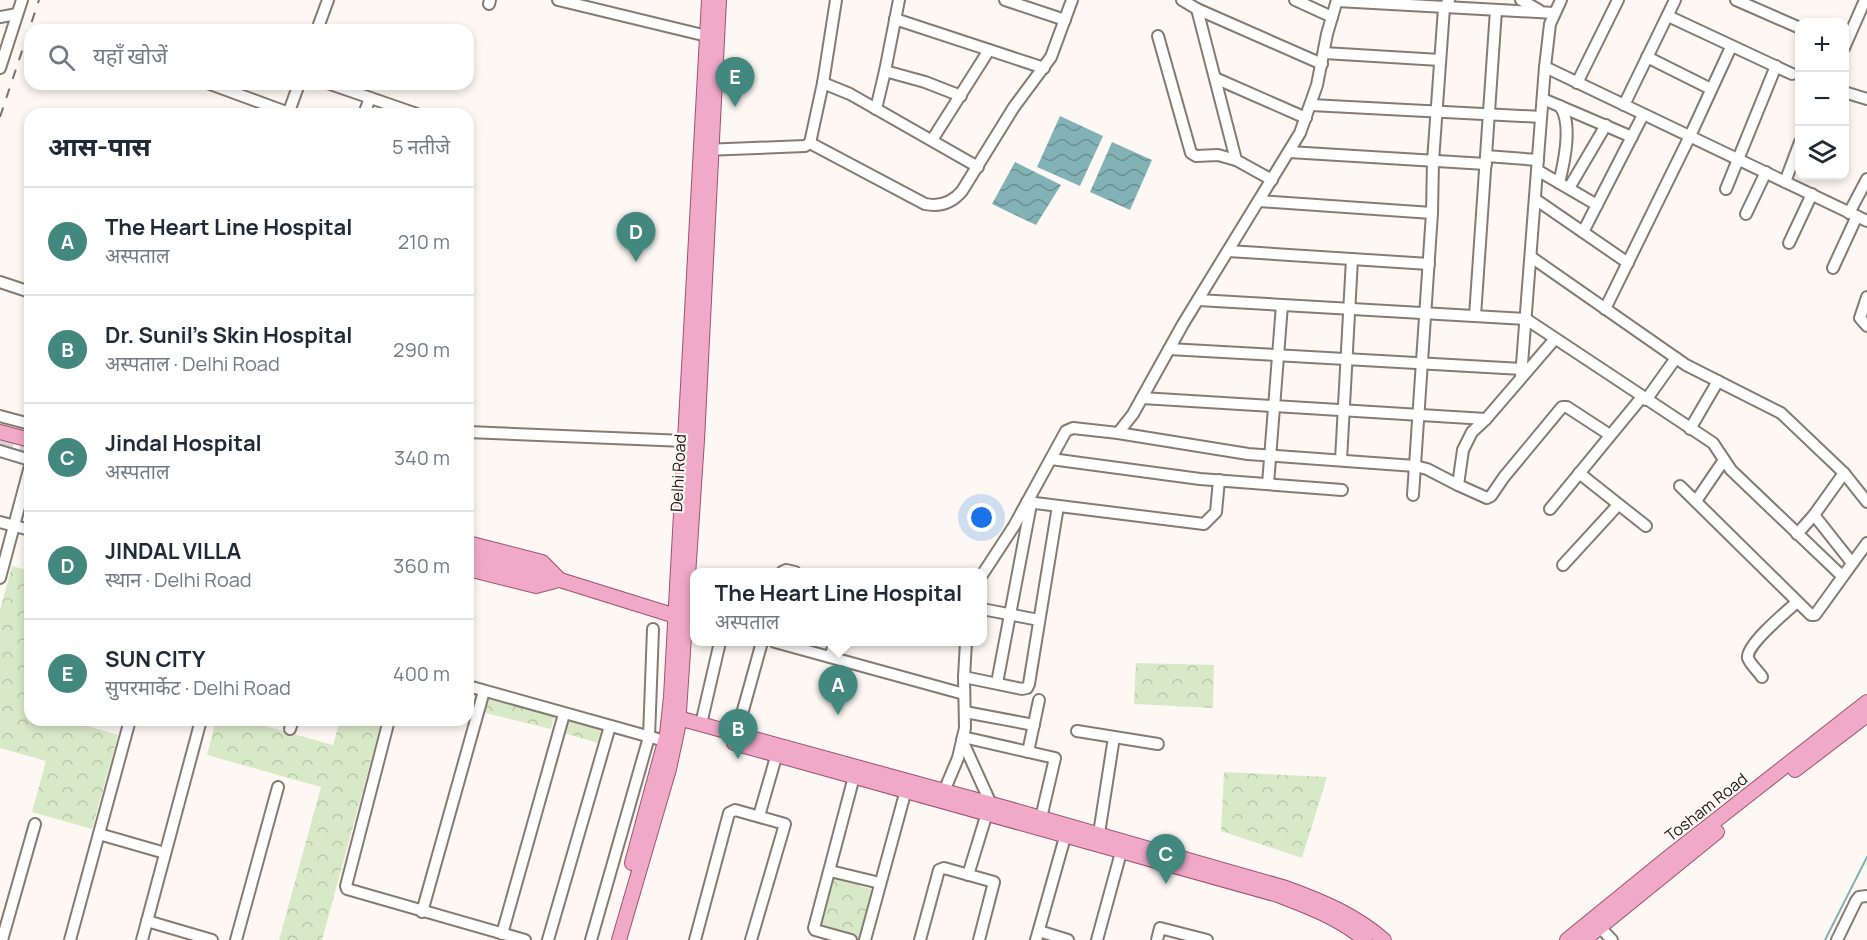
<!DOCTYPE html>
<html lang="hi">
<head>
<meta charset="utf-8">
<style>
  :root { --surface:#fff; --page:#f6f6f7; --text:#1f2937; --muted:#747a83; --line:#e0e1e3; --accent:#42887f }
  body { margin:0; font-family:Manrope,"Noto Sans Devanagari",sans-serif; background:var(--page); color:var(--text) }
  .controls { position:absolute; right:18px; top:18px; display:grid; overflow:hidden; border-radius:12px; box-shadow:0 3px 9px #0003 }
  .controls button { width:54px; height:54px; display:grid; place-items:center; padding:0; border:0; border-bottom:2px solid var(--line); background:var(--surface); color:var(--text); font:30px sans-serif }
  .you { position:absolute; left:982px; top:518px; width:21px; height:21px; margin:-15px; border:4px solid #fff; border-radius:50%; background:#1a73e8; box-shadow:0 0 0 9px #1a73e833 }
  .badge { display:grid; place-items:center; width:39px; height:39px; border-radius:50%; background:var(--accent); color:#fff; font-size:20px; font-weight:700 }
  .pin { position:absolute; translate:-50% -50px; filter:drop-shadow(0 2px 3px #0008) }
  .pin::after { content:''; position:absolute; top:32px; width:21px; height:18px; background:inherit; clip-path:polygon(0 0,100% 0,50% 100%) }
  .popup { position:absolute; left:690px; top:568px; width:297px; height:78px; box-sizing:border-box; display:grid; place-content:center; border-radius:12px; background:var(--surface); filter:drop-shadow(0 2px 4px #0005); font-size:20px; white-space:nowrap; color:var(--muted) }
  .popup b { font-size:22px; color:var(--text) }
  .popup::after { content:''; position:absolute; left:50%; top:100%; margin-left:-12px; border:12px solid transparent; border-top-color:var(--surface) }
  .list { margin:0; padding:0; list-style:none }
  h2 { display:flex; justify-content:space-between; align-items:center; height:78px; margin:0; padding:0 24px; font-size:26px }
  h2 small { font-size:20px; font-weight:400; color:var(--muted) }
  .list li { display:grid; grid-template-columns:39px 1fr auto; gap:18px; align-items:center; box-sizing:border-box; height:108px; padding:0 24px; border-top:2px solid var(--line) }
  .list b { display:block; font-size:22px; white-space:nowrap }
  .list p { margin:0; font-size:20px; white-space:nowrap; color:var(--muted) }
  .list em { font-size:20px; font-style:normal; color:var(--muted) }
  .icon { flex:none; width:33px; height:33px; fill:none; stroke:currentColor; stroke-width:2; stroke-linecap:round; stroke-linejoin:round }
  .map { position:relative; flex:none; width:1867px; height:940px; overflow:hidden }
  .search { position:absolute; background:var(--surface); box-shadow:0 3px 9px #0003; left:24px; top:24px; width:450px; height:66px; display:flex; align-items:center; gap:15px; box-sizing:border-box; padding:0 21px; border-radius:18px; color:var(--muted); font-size:22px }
  .panel { position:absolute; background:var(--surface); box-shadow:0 3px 9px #0003; left:24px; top:108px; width:450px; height:618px; border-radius:18px }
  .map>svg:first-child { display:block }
</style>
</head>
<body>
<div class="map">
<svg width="1867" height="940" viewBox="0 0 1867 940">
  <defs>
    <pattern id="park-crowns" width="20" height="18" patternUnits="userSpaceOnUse" patternTransform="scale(1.5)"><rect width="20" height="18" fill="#d8e9c8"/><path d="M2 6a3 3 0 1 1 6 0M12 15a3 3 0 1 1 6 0" fill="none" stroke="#b9c7ab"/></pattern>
    <pattern id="water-waves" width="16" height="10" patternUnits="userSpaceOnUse" patternTransform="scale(1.5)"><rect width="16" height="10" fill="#83b2b6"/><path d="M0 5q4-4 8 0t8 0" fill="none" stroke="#6b9093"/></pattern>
  </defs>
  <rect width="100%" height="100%" fill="#fdf8f3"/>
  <g fill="url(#park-crowns)">
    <path d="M12,566L30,571V720H67L118,735L92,829L32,812L46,761L0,748V610Z"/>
    <path d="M1136,663L1214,665L1213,708L1134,704Z"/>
    <path d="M486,697L555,714L551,729L482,712Z"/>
    <path d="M216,720H243L333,745L340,720H382L322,940H279L321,787L207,755Z"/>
    <path d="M568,720L601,730L598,743L564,733Z"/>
    <path d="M1224,772L1327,777L1302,858L1221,831Z"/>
    <path d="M833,878L874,890L859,938L818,926Z"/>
  </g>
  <g fill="url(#water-waves)">
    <path d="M1060,116L1103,136L1080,186L1037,167Z"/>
    <path d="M1112,142L1152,160L1130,210L1090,192Z"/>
    <path d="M1015,162L1061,185L1036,225L992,204Z"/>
  </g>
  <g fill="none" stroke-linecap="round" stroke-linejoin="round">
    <path stroke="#83b2b6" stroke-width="2" d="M1825,940L1867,857"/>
    <path stroke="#dbd6d2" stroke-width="14" stroke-dasharray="14 7" stroke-linecap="butt" d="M0,440L30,448"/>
    <defs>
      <g id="minor">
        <path d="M558,0L707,36"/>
        <path d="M1005,0L1065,20"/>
        <path d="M1182,0L1197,9L1322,64"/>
        <path d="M1295,0L1332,17"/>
        <path d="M1521,0L1539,10"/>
        <path d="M1736,0L1800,28"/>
        <path d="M1337,1L1554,13"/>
        <path d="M489,4L490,0"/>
        <path d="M1197,9L1236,160L1272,180"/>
        <path d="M1668,16L1792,74"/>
        <path d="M0,17L17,14"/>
        <path d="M895,19L1044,68"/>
        <path d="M317,30L328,0"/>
        <path d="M1158,36L1191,153L1196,156L1218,155L1236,160"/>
        <path d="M1844,48L1865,0"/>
        <path d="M1324,53L1440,60"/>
        <path d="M1647,57L1711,89"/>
        <path d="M1545,67L1867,221"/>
        <path d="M0,68L22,0"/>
        <path d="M885,71L925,82L961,96"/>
        <path d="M1215,78L1306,118"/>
        <path d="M823,83L850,94L978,167"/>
        <path d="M1577,83L1618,0"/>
        <path d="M210,84L289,113"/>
        <path d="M330,84L417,114"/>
        <path d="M1844,92L1867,99"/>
        <path d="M1543,99L1632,137"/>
        <path d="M1311,105L1541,117"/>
        <path d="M1624,105L1675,0"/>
        <path d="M876,109L885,71L899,0"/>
        <path d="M288,114L299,84"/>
        <path d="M364,114L370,98"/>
        <path d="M932,140L989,50"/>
        <path d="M810,143L823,83L836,0"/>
        <path d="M704,150L805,146L810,143L925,204C940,207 952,203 962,191L1014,107L1051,57L1072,0"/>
        <path d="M1289,152L1486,164"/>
        <path d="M1486,156L1538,160"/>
        <path d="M1537,170L1597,205"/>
        <path d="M1785,182L1800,142"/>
        <path d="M1559,183C1564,163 1573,124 1560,106"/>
        <path d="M1569,188L1606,125"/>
        <path d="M1726,189L1776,66"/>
        <path d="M1535,199L1628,263"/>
        <path d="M1259,201L1432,213"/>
        <path d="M1849,213L1867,179"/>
        <path d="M1746,214L1766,172"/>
        <path d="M1583,232L1643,115"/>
        <path d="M1789,243L1812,194"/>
        <path d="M1228,251L1429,264"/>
        <path d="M1531,257L1686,365L1781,413L1844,473L1867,502"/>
        <path d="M1833,268L1857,216"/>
        <path d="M0,282L30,292"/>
        <path d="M1867,297L1860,318L1867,326"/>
        <path d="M1198,300L1526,319L1713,443L1731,470L1842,576"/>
        <path d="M1605,309L1690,136L1731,47"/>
        <path d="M1475,316L1496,10"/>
        <path d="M1169,349L1522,369"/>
        <path d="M1521,377L1545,67L1550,24L1561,0"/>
        <path d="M1142,398L1486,419"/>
        <path d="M1646,400L1676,358"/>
        <path d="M0,416L30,424"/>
        <path d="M1690,429L1718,381"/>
        <path d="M468,432L685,441"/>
        <path d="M1118,433L1248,454L1415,466L1427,469L1458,485L1463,450L1472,432L1486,419L1554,340"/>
        <path d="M0,451L30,460"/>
        <path d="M1051,459L1200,479L1342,490"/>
        <path d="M1341,460L1352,259"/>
        <path d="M1579,473L1646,526"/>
        <path d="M1268,484L1282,305"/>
        <path d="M1458,485L1487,498L1491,496L1504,477L1562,407H1567L1610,435"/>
        <path d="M1680,486L1811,615H1815L1867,543"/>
        <path d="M1413,495L1432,213L1433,161L1444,8L1449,0"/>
        <path d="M1696,501L1724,460"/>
        <path d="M1027,502L1204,524L1216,512L1219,480"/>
        <path d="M1550,509L1642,397"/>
        <path d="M1814,515L1852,563"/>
        <path d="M0,522L30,530"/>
        <path d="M1797,534L1814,515L1844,473"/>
        <path d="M1563,565L1618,505"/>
        <path d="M782,572L786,570L795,572"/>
        <path d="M982,575L1014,526L1066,431L1073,428L1118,433L1133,414L1183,324L1300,133L1317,85L1327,34L1337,0"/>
        <path d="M0,578L30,466"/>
        <path d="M982,609L1039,620"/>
        <path d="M775,642L964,694"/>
        <path d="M830,657L835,642"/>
        <path d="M964,677L1022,689L1027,688L1029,684L1058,506"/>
        <path d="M1762,677C1758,671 1750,664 1748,658C1745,646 1788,610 1797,602"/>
        <path d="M997,683L1031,504"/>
        <path d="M468,686L672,743"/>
        <path d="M965,712L1034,725"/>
        <path d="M389,720L346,886L347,889L525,940"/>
        <path d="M701,724L720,642"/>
        <path d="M290,729L293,720"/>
        <path d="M1077,731L1158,744"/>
        <path d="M963,737L1055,758L1041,818"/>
        <path d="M735,739L762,642"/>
        <path d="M962,740L991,804"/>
        <path d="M1028,752L1039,700"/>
        <path d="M942,796L958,758L965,728L964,677L966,642"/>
        <path d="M759,816L778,750"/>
        <path d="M99,834L165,853"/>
        <path d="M1098,840L1114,737"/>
        <path d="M830,871L880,883"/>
        <path d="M968,875L987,813"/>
        <path d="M422,912L484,691"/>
        <path d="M147,921L212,940"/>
        <path d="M1595,922L1612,940"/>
        <path d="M1039,931L1068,940"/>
        <path d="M502,934L564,714"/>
        <path d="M2,940L35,824"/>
        <path d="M70,940L130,720"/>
        <path d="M142,940L201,720"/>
        <path d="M236,940L278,787"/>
        <path d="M548,940L610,726"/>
        <path d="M591,940L649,737L653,629"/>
        <path d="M695,940L729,813L735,810L785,824L751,940"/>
        <path d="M851,940L815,930L814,928L856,769"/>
        <path d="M865,940L906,790"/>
        <path d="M920,940L939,870L944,868L994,882L979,940"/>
        <path d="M1036,940L1067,830"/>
        <path d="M1097,940L1123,845"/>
        <path d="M1157,940L1160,928L1207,940"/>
        <path d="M1837,940L1856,901L1859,897L1867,896"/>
      </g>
      <g id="major">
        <path d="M0,432L30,440"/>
        <path d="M468,543L542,562L560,580"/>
        <path d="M468,557L560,580L682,618"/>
        <path d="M468,569L536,586L555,581"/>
        <path d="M671,716L1006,808L1286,888C1322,901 1355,915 1384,940"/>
        <path d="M734,743L1278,895C1309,907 1339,918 1365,940"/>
        <path d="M1795,770L1867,715"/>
        <path d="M632,863L667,734L671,697L709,0"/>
        <path d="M619,940L669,769L678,727L697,440L719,0"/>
        <path d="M1567,940L1669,857L1867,702"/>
        <path d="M1584,940L1717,832"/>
      </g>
    </defs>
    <use href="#minor" stroke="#877b71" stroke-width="14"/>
    <use href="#major" stroke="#a05170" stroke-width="16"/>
    <use href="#minor" stroke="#fff" stroke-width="10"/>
    <use href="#major" stroke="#f0a9c7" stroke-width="14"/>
    <path stroke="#77726e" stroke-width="2" stroke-dasharray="10 10" stroke-linecap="butt" d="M0,117L39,0"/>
  </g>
  <g text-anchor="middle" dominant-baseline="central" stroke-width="4.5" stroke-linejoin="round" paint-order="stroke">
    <g font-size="16" fill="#1d1814" stroke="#fdf8f3">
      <text transform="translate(678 473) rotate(-87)">Delhi Road</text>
      <text transform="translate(1706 807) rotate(-38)">Tosham Road</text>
    </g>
  </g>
</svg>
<div class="controls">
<button>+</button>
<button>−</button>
<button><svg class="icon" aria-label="layers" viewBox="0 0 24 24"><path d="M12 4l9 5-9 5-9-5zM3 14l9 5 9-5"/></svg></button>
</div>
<div class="you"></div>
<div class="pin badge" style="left:838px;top:715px">A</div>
<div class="popup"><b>The Heart Line Hospital</b>अस्पताल</div>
<div class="pin badge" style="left:738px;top:759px">B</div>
<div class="pin badge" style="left:1166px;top:884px">C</div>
<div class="pin badge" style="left:636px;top:262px">D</div>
<div class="pin badge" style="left:735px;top:107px">E</div>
<div class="search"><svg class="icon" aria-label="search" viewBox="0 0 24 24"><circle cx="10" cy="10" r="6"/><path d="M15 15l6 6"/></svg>यहाँ खोजें</div>
<section class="panel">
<h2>आस-पास<small>5 नतीजे</small></h2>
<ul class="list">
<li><span class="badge">A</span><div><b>The Heart Line Hospital</b><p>अस्पताल</p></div><em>210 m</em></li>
<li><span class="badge">B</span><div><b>Dr. Sunil's Skin Hospital</b><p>अस्पताल · Delhi Road</p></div><em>290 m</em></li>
<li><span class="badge">C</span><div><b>Jindal Hospital</b><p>अस्पताल</p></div><em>340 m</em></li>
<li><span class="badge">D</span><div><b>JINDAL VILLA</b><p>स्थान · Delhi Road</p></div><em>360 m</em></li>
<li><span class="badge">E</span><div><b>SUN CITY</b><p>सुपरमार्केट · Delhi Road</p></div><em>400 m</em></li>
</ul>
</section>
</div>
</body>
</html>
